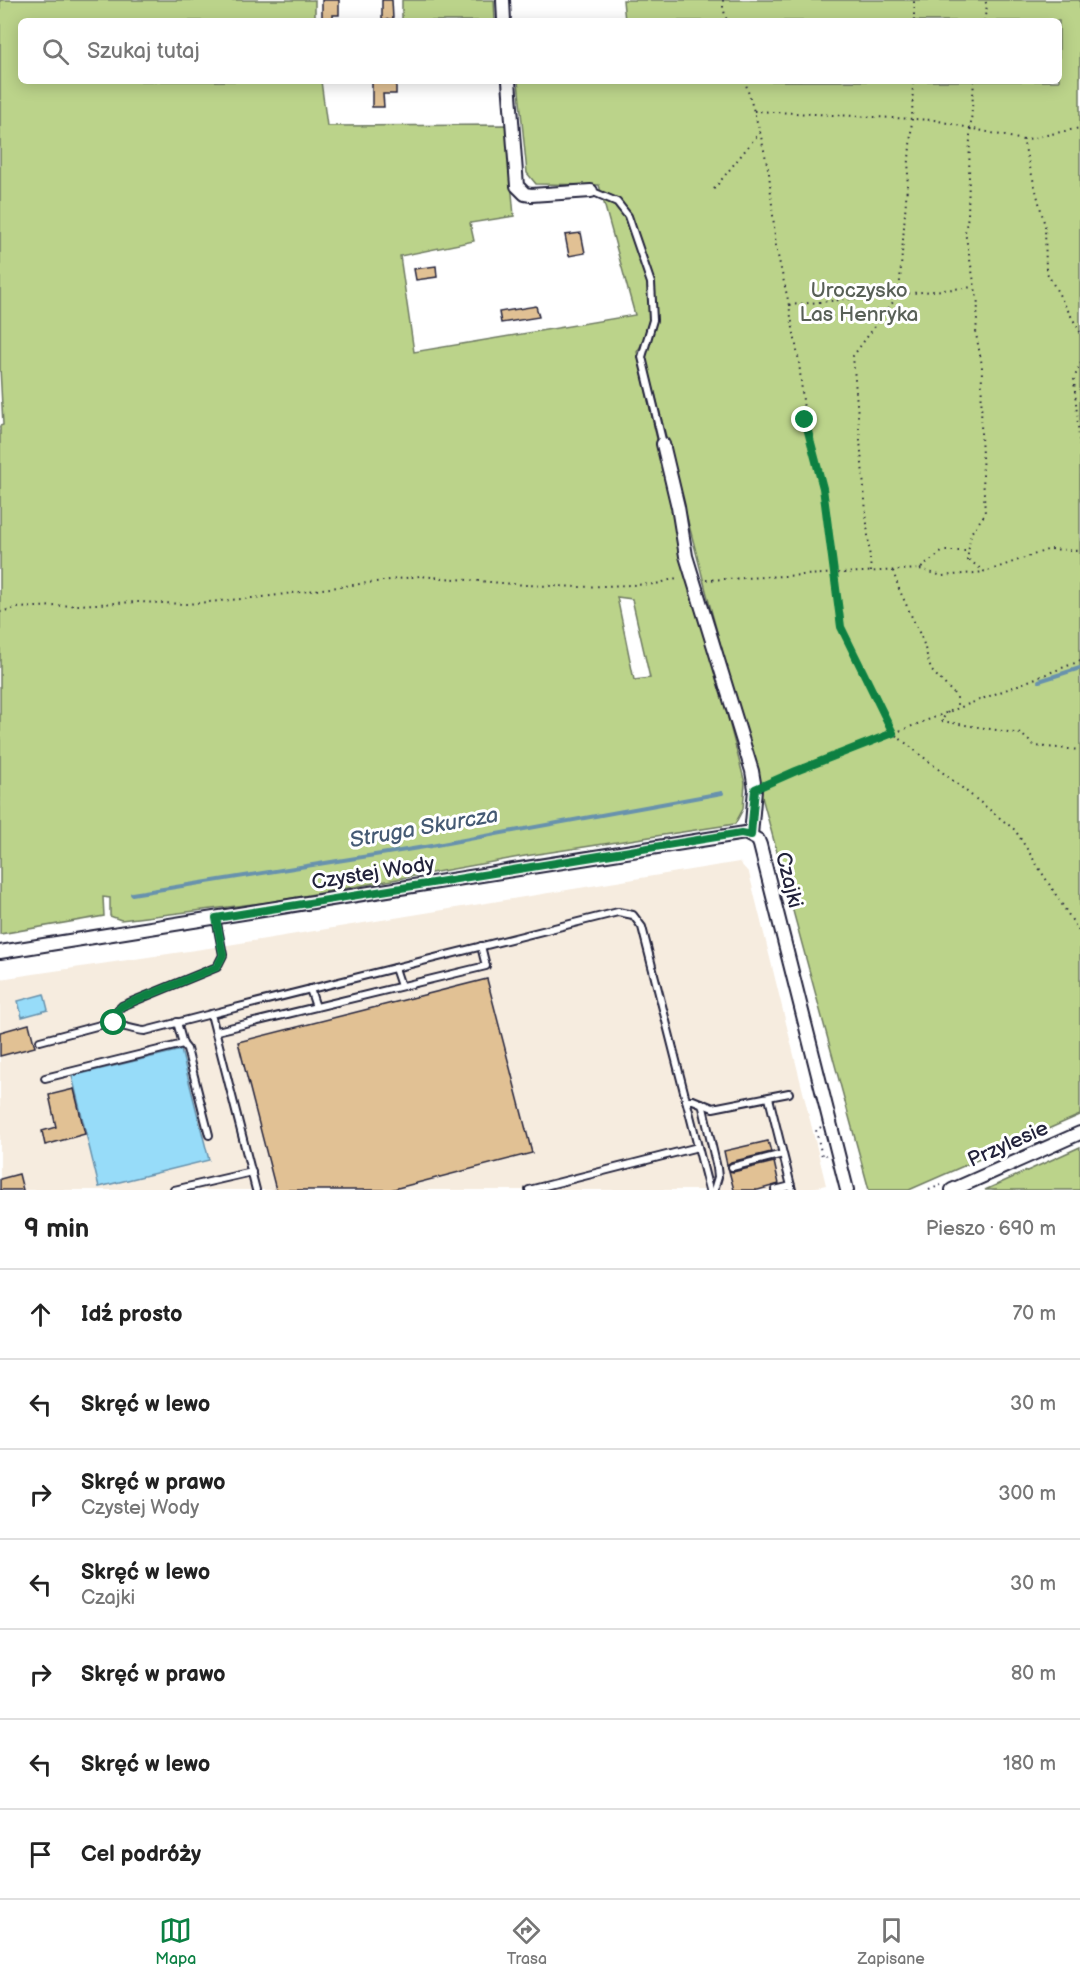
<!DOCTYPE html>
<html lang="pl">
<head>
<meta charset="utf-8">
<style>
  :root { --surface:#fff; --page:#f2f2f2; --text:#222; --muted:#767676; --line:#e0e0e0; --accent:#0b8043 }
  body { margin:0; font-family:"Balsamiq Sans",sans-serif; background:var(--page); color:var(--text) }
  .stop { position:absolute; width:18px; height:18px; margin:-14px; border:4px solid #0b8043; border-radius:50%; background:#fff }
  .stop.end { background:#0b8043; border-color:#fff; box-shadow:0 2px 6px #0008 }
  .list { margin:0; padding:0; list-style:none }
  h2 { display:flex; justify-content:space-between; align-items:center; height:78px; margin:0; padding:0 24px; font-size:26px }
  h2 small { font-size:20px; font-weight:400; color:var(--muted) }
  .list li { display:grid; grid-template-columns:39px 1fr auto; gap:18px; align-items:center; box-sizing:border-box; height:90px; padding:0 24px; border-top:2px solid var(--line) }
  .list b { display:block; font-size:22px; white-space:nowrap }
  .list p { margin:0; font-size:20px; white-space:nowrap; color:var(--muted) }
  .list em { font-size:20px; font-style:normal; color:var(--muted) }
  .icon { flex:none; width:33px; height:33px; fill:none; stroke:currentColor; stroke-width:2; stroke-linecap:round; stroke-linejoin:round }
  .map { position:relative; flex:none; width:1080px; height:1190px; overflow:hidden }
  .search { position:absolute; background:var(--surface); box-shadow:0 3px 15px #0003; left:18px; right:18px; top:18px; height:66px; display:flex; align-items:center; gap:15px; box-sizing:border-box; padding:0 21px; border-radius:9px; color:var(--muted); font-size:22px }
  .sheet { height:708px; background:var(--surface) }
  nav { display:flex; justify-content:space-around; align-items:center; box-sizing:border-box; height:84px; border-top:2px solid var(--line); background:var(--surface); font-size:16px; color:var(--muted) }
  nav a { display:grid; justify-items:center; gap:3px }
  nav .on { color:var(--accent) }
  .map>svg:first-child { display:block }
</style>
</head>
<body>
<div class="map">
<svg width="1080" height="1190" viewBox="0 0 1080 1190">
  <rect width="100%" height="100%" fill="#fff"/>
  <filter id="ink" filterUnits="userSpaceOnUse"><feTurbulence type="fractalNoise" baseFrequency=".0167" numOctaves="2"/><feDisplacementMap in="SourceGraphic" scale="12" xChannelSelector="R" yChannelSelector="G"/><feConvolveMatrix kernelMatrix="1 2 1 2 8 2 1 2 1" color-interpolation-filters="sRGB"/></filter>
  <g filter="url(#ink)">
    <path fill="#f6ecdf" d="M739,862L749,873L826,1185L812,1188L815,1190H0V979L222,946Z"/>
    <g fill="#bbd38a" stroke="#6e7a62" stroke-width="1.5" fill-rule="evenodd">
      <path d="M0,0H315V21H21V81H321L327,126L506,125L514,216L470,223L474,241L400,256L414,352L635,315L599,185L536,184L527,173L518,81H1059V21H625L623,0H1080V1115L909,1190H869L710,606L642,344L637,352L675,517L678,551L716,672L745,783L743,809L735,824L525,856L270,902L121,920L110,916V898L103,897L104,916L0,934V426L3,425L0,368ZM617,597L632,599L650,678L634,680Z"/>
      <path d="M402,0H494L495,21H402Z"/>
      <path d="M1080,1147V1190H985Z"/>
    </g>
    <g fill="#97dcf9" stroke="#6892ad" stroke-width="1.5">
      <path d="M44,994L48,1010L22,1017L18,1001Z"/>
      <path d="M181,1050L209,1160L99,1187L72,1076Z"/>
    </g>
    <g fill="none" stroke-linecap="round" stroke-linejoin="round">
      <g stroke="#6892ad" stroke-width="4">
        <path d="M1039,681L1080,668"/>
        <path d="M132,894L431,846L722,793"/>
      </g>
    </g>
    <g fill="#e1c194" stroke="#22223b" stroke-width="1.5">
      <path d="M322,0H339V15H333V21H322Z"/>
      <path d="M382,0H392L393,19L382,20Z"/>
      <path d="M372,81H396V94H383L384,107H372Z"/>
      <path d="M581,233L585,253L569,256L565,235Z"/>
      <path d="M436,266L437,277L416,280L414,269Z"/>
      <path d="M536,306L539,317L501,323L499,312Z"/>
      <path d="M487,979L532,1153L390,1190H276L238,1042Z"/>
      <path d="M29,1024L35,1047L0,1056V1032Z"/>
      <path d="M74,1089L85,1134L45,1145L42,1131L56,1127L49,1095Z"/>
      <path d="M768,1141L771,1152L731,1162L727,1165L724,1151Z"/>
      <path d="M774,1162L779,1184L758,1190H734L729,1171L733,1172Z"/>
      <path d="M19,1174L23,1190H0V1179Z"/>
    </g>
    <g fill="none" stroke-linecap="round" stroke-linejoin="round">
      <defs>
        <g id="lane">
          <path d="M591,191L617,202L628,216L651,283L653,320L642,357L663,444"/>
          <path d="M395,968L401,986"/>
          <path d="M310,989L316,1007"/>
          <path d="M177,1022L183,1044L187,1049L209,1135"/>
          <path d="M114,1023L118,1010L122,1006L217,967L223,955L216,918"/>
          <path d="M217,1031L486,966L481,946"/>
          <path d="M40,1041L104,1024C119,1023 131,1030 145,1031L211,1014"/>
          <path d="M45,1078L183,1044"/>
          <path d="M769,1098L792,1190"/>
          <path d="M686,1100H693L713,1108L789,1093"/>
          <path d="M702,1103L717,1168L718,1177L714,1190"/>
          <path d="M732,1167L783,1154"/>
          <path d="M174,1190L252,1172"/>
          <path d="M256,1190L211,1014L618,912L633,915L642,927L709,1190"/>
          <path d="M529,1190L698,1147"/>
          <path d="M775,1190L791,1186"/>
        </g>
        <g id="street">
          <path d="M503,0L504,21"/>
          <path d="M509,81L517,186L525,194L531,195L591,191"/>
          <path d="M663,444L678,507L686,556L752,771L755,789L751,835"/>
          <path d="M0,952L745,833L758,840L760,845L847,1190"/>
          <path d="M952,1190L1080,1133"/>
        </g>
      </defs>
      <use href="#lane" stroke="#22223b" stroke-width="10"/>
      <use href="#street" stroke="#22223b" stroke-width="16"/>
      <g stroke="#22223b" stroke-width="2" stroke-dasharray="1.5 4.5" stroke-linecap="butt">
        <path d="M723,0V8L727,21"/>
        <path d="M914,21V0"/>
        <path d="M984,21L987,6L985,0"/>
        <path d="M754,111L934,120L1023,140L1045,226L1046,271L1080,332"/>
        <path d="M760,132L769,173L776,247L788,300L799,362L805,420L823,488L841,627L893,733L1015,830L1080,933"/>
        <path d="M1023,140L1080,128"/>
        <path d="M714,189L760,132L745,81"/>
        <path d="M789,305L974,287"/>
        <path d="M1080,362L1074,380L1080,448"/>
        <path d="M969,560L985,572L1050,549L1080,551"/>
        <path d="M967,561L971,533L985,514L981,436L982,365L976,334L978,304L965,232L968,216L970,136L974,81"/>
        <path d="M920,569L942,576L985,572"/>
        <path d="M893,571L899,589L923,641L931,670L957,697V709"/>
        <path d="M871,572L853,356L899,294L912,119L913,81"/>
        <path d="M706,580L920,569L943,551H969"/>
        <path d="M0,612L16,608L137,602L187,604L263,597L420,576L526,585L580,587L656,584L680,577"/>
        <path d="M948,712L941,721L1021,734L1035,746L1080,750"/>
        <path d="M766,784L796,771L1080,661"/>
        <path d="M821,1127L816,1130L822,1156L826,1155"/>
        <path d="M929,1190L941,1185"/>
      </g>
      <use href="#lane" stroke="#fff" stroke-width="6"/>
      <use href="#street" stroke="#fff" stroke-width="12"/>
    </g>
  </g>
  <g fill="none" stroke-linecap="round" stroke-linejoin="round" filter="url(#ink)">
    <path stroke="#0b8043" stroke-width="8" d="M114,1023L118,1010L122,1006L217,967L223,955L216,918L741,833L751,835L755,789L796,771L893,733L841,627L823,488L805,420"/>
  </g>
  <g text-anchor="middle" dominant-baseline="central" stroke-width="6" stroke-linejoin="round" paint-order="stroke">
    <g font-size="21" fill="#586057" stroke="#fff">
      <text x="859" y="290">Uroczysko<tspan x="859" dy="24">Las Henryka</tspan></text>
    </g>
    <g font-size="21" fill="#22223b" stroke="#fff">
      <text transform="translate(373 873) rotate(-9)">Czystej Wody</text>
      <text transform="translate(789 880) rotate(76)">Czajki</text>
      <text transform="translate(1008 1144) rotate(-24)">Przylesie</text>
    </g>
    <g font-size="22" font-style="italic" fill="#455a74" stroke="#fff">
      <text transform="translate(424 828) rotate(-10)">Struga Skurcza</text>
    </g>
  </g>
</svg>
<div class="stop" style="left:114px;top:1023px"></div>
<div class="stop end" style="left:805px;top:420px"></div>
<div class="search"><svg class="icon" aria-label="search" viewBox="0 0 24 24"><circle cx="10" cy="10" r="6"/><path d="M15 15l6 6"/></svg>Szukaj tutaj</div>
</div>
<section class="sheet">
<h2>9 min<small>Pieszo · 690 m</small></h2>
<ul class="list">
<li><svg class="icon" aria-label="ahead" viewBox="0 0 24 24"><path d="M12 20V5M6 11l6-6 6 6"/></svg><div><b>Idź prosto</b></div><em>70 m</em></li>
<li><svg class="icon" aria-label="left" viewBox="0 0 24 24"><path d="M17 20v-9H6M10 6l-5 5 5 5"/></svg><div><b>Skręć w lewo</b></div><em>30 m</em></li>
<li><svg class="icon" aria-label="right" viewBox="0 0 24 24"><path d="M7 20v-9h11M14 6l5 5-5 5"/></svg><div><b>Skręć w prawo</b><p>Czystej Wody</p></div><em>300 m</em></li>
<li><svg class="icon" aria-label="left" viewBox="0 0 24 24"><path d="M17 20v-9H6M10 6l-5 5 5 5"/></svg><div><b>Skręć w lewo</b><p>Czajki</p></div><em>30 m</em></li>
<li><svg class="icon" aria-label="right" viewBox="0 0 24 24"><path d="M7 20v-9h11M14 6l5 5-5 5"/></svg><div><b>Skręć w prawo</b></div><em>80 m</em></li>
<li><svg class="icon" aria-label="left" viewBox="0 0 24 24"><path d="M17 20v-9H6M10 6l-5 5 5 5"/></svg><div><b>Skręć w lewo</b></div><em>180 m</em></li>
<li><svg class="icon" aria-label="arrive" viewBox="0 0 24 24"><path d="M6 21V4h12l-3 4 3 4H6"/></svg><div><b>Cel podróży</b></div></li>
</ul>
</section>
<nav>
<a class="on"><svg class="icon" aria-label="map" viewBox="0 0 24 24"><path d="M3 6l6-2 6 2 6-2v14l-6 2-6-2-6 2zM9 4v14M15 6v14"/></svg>Mapa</a>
<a><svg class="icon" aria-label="directions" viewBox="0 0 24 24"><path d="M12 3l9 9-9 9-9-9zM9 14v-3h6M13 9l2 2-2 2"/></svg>Trasa</a>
<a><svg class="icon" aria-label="saved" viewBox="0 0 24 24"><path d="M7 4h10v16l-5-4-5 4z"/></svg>Zapisane</a>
</nav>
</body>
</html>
